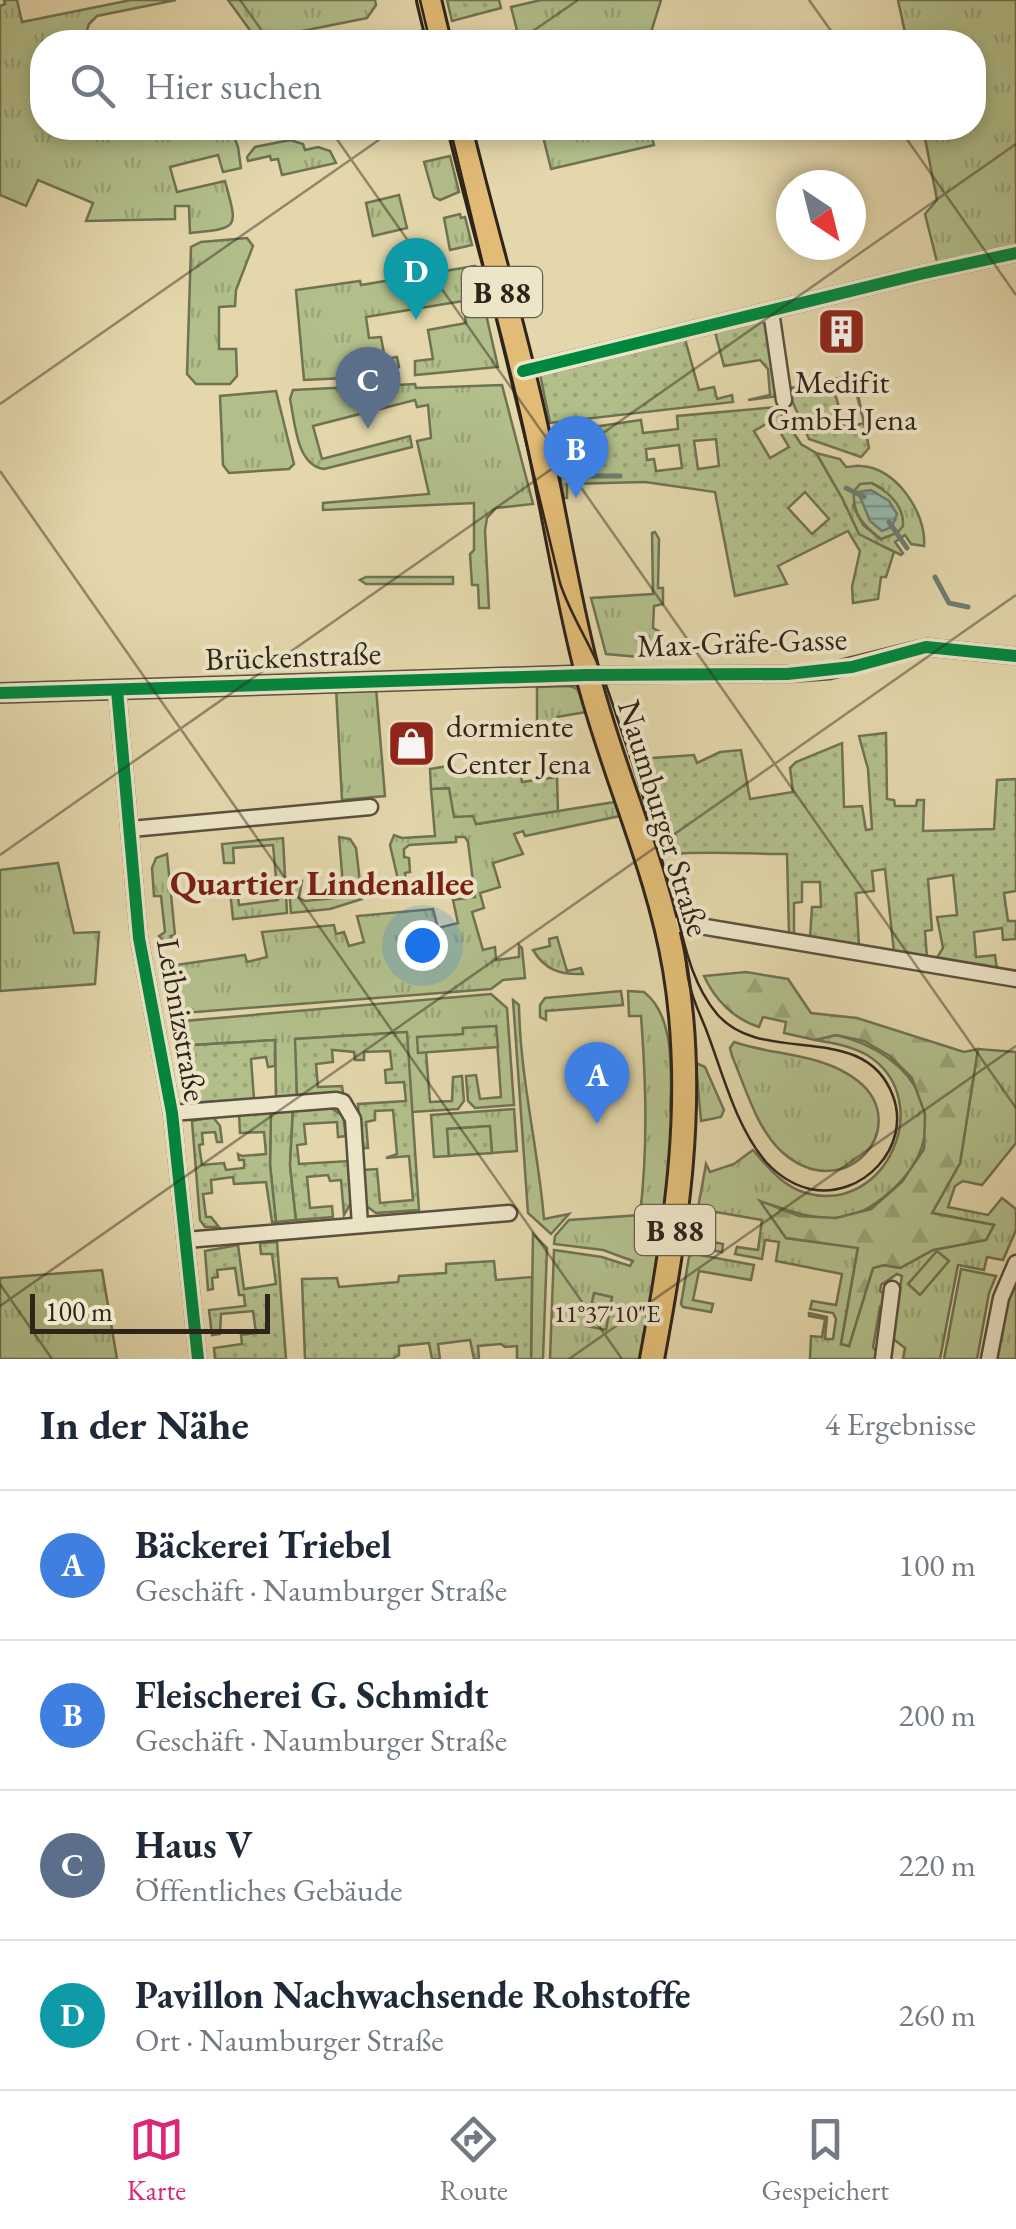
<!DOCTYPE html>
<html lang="de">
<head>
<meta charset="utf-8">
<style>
  :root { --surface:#fff; --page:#f2f2f3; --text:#1f2937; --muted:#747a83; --line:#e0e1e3; --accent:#db2777 }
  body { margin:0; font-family:"EB Garamond",serif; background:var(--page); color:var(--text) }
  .compass { position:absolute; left:776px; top:170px; width:90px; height:90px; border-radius:50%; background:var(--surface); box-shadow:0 5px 15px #0003; rotate:145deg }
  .scale { position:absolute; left:30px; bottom:25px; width:240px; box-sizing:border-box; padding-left:10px; border:5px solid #2f241a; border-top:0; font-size:28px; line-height:35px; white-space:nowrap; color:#2f241a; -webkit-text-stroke:8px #ede5c8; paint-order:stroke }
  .you { position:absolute; left:422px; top:945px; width:35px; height:35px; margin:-25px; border:8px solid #fff; border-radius:50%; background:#1a73e8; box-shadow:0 0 0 15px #1a73e833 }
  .badge { display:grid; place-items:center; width:65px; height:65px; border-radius:50%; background:var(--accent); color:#fff; font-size:32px; font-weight:700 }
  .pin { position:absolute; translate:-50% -82px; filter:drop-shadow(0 2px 5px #0008) }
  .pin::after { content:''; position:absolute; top:52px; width:35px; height:30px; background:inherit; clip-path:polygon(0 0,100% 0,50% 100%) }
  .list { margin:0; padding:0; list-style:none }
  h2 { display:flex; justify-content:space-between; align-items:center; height:130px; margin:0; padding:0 40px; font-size:42px }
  h2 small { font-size:32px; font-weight:400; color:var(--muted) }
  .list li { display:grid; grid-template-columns:65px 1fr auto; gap:30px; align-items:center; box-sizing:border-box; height:150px; padding:0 40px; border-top:2px solid var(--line) }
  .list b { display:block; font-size:38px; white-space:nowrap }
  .list p { margin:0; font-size:32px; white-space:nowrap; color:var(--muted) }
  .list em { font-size:32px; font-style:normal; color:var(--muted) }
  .icon { flex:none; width:55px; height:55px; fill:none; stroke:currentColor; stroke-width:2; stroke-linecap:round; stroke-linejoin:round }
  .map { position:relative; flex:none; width:1016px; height:1359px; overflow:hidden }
  .search { position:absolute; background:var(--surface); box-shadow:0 5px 15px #0003; left:30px; right:30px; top:30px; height:110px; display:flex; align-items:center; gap:25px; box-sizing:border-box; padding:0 35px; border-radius:40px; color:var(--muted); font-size:38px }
  .sheet { height:730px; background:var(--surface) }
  nav { display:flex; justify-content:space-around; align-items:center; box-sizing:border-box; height:140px; border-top:2px solid var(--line); background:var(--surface); font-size:28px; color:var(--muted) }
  nav a { display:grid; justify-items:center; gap:5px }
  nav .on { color:var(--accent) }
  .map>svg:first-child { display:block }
</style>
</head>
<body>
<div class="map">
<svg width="1016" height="1359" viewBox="0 0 1016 1359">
  <defs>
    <pattern id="grass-tufts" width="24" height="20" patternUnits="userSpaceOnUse" patternTransform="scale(2.5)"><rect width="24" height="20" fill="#b2bf8b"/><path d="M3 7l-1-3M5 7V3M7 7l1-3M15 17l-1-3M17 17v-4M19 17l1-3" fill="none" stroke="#99a477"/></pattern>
    <pattern id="forest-firs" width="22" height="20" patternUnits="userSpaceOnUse" patternTransform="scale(2.5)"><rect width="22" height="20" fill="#b2bf8b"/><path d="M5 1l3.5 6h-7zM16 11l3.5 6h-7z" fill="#99a477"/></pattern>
    <pattern id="wetland-marsh" width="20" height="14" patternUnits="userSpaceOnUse" patternTransform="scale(2.5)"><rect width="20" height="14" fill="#b2bf8b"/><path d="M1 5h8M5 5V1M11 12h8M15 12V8" fill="none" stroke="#99a477"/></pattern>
    <pattern id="garden-dots" width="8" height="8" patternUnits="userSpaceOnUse" patternTransform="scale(2.5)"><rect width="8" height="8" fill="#b2bf8b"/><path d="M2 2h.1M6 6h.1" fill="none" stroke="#99a477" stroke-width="1.8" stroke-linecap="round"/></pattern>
    <pattern id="water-rules" width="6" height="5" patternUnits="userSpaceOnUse" patternTransform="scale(2.5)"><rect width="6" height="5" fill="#95b9ad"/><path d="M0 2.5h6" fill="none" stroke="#7a968c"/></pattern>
  </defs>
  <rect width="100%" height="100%" fill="#e3d7ab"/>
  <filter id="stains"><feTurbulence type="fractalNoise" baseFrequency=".002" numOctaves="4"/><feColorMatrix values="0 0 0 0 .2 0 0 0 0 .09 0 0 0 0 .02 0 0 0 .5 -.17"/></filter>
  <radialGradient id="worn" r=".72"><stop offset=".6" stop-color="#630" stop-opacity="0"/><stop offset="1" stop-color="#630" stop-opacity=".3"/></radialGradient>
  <g fill="url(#grass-tufts)" stroke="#707252" stroke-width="2.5" fill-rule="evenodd">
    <path d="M4,0H17L22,22L131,0H176L97,16L89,24L83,42H42V128H231L238,147L241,168L223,172L218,155L170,167L177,192L225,181C238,229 240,228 190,233L189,206H175V219L86,221L93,203L38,180L26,206L0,195V6L5,4Z"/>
    <path d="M228,0H375L376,5L367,18L267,38L252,33Z"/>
    <path d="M541,0H661L648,42H520L511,7Z"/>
    <path d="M898,0H1016V246L937,262L925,214L937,200L923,128H974V42H907Z"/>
    <path d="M541,128H649L654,145L551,169Z"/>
    <path d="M290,140L303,144L305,150L318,147L330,151L336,163L282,175L278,159L271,160L270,156L248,161L247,157L255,147Z"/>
    <path d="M450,156L459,192L440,200L434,197L424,162Z"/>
    <path d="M399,195L407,228L373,236L366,203Z"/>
    <path d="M460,214L461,218L465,217L472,245L450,250L444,218Z"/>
    <path d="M247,238L253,246L236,290L235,306L219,307V349H236L237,376L230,384H196L187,374L191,247L201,242Z"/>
    <path d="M475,266L498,367L415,375V361L433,359L428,330L466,323L463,301L366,317L369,338L381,337L385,359L397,357L399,367L389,376L304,380L296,290L360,281L361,285Z"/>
    <path d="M415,384L416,388L502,385L533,504L496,508L487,518L485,530L489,608H479L478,585H472L470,554L474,550V503L323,510V503L429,494L417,441L431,438L428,405L417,407L415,400L313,426L322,459L410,436L412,447L324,469C296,465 295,422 290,399L293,390Z"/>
    <path d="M276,391L294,464L289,469L229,473L223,465L220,396Z"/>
    <path d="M816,453L840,459L846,467C851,467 856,465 861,466C896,467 927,514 924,546L911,544L905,535L895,542L903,553L901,555L859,535L842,498ZM872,483L883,489L880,539L863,525L853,506L860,485Z"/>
    <path d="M655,532L659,539L658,588H663V604L654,606L653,628L662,633L661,659L606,654L591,598L653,594L652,533Z"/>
    <path d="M366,577H453V584H366L360,580Z"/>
    <path d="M570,686L578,689L586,712L557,717L551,727L537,728V687Z"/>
    <path d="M336,688H376L385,796L342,800Z"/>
    <path d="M449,788L474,816L476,824L615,802L620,816L525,836L523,831L514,834L523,854L493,863L500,887L480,893L484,908L472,912L483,950L495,947L496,960L519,957V945L522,948L525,978L503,980L491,989L171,1014L162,967L245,955L247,962L267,957L262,932L334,925L336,934L344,932L349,946L364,942L357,916L433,909L438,928L458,923L453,900L475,897L468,842L465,837H456V842L409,845L404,849V857L409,858L410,872L405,873L406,882L411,885L433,883V892L385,896L383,888L399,884L390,845L394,835L402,838L435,836L431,789Z"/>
    <path d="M339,837L350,839L356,848L362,899L330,909L291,913L289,888L292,882L302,881L299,898L305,901L344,897L349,894L348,885H343Z"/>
    <path d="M283,838L287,913L233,919L229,881L236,880L239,905L278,900L273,845L233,848L234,863H224L222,844Z"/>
    <path d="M167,854L175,935L171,936V945L164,943L159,936L165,932L161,896H154L152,868L156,858Z"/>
    <path d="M58,863L74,933L99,932L95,984L0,991V870Z"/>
    <path d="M557,937L567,971L581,968L583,974C560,975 545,970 533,950L550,946L549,939Z"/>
    <path d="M621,991L623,1005L546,1011V1020L540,1017V1005L545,998Z"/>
    <path d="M628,991L644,992C671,1013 671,1056 671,1088C671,1101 668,1116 675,1126L666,1223L642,1359H550L554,1250L602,1257L630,1266L633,1261L603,1250L554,1244L555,1236L569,1220L640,1215C648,1147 646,1083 641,1016H629Z"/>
    <path d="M491,994L507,1008L514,1105L475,1108L468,1101L466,1076L476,1075L480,1099L501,1097L496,1026L463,1029V1034L426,1052L430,1102L452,1101L453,1077L462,1076L464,1101L458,1109L412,1112L406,1032L296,1039L297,1096L276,1098L275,1040L177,1046L173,1022Z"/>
    <path d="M513,1000L519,1005C520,1077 538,1148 544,1219L569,1214L551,1234L528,1213Z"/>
    <path d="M836,1035C917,1053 961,1129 890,1192C874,1206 858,1216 836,1218C808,1220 786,1208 761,1202L786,1238L858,1247L841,1344L849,1346L873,1268L884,1265L900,1268L933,1250L986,1240L994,1225L932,1213L960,1163L978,1049L1016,1052V1143L982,1185L963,1181L955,1186L948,1207L988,1215L1002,1198L1016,1209V1230L1003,1260L987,1257L984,1270L958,1265L940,1359H903L905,1348L892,1338L902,1276L897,1274L881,1285L880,1291L887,1296L889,1316L880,1307L873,1347L881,1359H810L811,1336L822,1337L825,1319L809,1316V1313L827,1317L825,1339H833L836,1319L833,1313L810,1309L812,1301L836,1305L842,1274L776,1261L779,1242L765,1240L762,1259L735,1254L737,1247L758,1250L762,1220L710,1211L704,1240L723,1244L722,1252L699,1248L692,1241L706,1164L710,1172L734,1164L753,1150C768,1167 782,1186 806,1193C886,1216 938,1099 867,1055C851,1046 833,1043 815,1040Z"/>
    <path d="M734,1042C775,1056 823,1053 858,1081C914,1126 845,1208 782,1152C757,1130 745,1086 732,1056L730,1048Z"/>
    <path d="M696,1063L705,1067L724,1110L721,1117L701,1121Z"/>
    <path d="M293,1109L290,1165L296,1220L276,1222L270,1165L271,1111Z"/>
    <path d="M514,1109L517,1151L492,1153L489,1126L448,1129L449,1156L434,1157L431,1115Z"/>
    <path d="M533,1234L547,1248L543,1359H531Z"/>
    <path d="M694,1254L754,1265L751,1280L699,1271L693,1300L713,1304L711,1312L683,1307L681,1304L689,1257Z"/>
    <path d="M961,1269L996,1276L989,1293L977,1359H944Z"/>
    <path d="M102,1270L117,1359H0V1278Z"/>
    <path d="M1016,1281V1359H996L1002,1319Z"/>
  </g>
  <path fill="url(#forest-firs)" stroke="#707252" stroke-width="2.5" d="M746,972L788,979L811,1013L857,1018L964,1052L978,1049L960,1163L932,1213L994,1225L986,1240L933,1250L900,1268L884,1265L873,1268L849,1346L841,1344L858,1248L786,1238L760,1201L799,1216L836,1218L871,1209L902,1182L924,1149L925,1114L912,1078L890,1056L864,1041L836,1035L815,1040L784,1033L786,1022L763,1017L759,1027C734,1019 715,1000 704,976Z"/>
  <path fill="url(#wetland-marsh)" stroke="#707252" stroke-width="2.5" d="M871,483C889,492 904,505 903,526L897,533L881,539C863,525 852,514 854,491L860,484Z"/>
  <g fill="url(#garden-dots)" stroke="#707252" stroke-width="2.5" fill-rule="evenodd">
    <path d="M447,0H499L501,8L452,21Z"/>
    <path d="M762,321L767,325L779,396L748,400L770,395L768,369L760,360L724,366L715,332Z"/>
    <path d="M685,339L699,390L714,387L717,399L732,395L733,402L550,423L540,374Z"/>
    <path d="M854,375L869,448L861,457L809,439L789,394L792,392L791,388ZM854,384L864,423L845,428L834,390Z"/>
    <path d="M777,407L801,444L816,453L842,498L859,534L894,552L886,577H881L878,599L853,603L852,587L860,551L848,531L778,566L787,584L735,596L715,492L645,482L567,484V498H564L552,433L641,420L643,433L678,429L677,416ZM773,420L789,447L770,458L754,431ZM716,439L719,466L698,469L694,441ZM679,445L682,468L656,471L654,459L647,460L646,449ZM805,492L829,519L812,534L788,508Z"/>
    <path d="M886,733L887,799L894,800L895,806H916L917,800H924L923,831L994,829L997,780L1016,779V891L1004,893L1008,921H1016V939L1003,940L1002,928L974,932L976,957L995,955L997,970L936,959L943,948L937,917L957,915L953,875L928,879L932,930L925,931L927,958L894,952L885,869L872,871L874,891L856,893L859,946L810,938L812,907H821L820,882H802V902L794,903V936L789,935L787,854C748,854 711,851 672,854L638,759L694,755L697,763L720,752L741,750L750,799L793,792L790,768L796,762L842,743L844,807L862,806L866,830L872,829L868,769L859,736Z"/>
    <path d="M519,763L522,782L557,777L558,811L476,824L473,816L454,817L449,788L431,789L430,769L454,765L456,771Z"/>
    <path d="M496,1026L498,1047L418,1053L417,1037L463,1034V1028Z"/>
    <path d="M407,1032L419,1210L376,1213L365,1205L362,1170L377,1169L380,1203L413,1200L409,1156L386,1158L397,1154L393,1110L375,1111V1120L366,1122L368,1148H361L358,1104L406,1101L404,1082L386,1083L385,1070L392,1069L390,1051L364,1052V1060H355L354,1052L332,1050L333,1062L316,1064L318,1087L342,1086L343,1093L297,1096L295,1039Z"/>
    <path d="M275,1040V1066L268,1067L266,1057L251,1059L254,1099L189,1103L177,1046Z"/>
    <path d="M329,1107L343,1116L346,1136L338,1137L337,1122L304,1124L306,1144L297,1145L299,1164L349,1161L351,1203L344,1215L341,1180L330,1181L328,1175L307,1177L310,1208L332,1206L333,1217L296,1220L290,1165L293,1109Z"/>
    <path d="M271,1111L270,1165L276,1222H272L266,1182L234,1184L233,1177L211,1180L212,1193L203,1194L206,1217H211L219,1227H205L200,1220L192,1121L213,1117L220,1126L222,1142H217L215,1132L202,1133L203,1144L199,1145L202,1165L224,1163L226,1170L244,1168V1160H239L238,1154L242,1156L266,1154L264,1132L240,1133L239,1113Z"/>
    <path d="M490,1126L492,1153L449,1156L447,1129Z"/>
    <path d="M277,1242L286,1359H215L214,1348L242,1344L241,1335L256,1333L253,1311L221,1314L220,1334L212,1335L209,1310L245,1306L244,1295H239L235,1268L217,1270L218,1277L212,1278L213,1289L208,1290L205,1251L238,1245L244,1289L276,1284L272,1254H261L260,1243Z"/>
    <path d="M494,1261L496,1280L532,1277L531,1359H517V1346L505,1347L501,1344L478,1346L479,1359H474L470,1340L438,1344L440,1359H432L429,1343L399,1346V1355L392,1359H305L302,1279L337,1278L339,1287L398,1282L399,1276L446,1273V1264Z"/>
  </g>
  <g fill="#b2bf8b" stroke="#707252" stroke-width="2.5">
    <path d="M937,1251L949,1261L920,1295L908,1284Z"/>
    <path d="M594,1293L612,1297L606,1330L587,1326Z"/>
  </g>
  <path fill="url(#water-rules)" stroke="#6c7d72" stroke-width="2.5" d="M871,490L889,501L897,514L892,527L882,531L870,521L858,492Z"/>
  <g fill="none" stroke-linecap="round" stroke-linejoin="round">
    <g stroke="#6c7d72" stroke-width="5">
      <path d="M562,476H620"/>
      <path d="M846,488L864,497"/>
      <path d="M889,522L907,548"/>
      <path d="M935,577L949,603L968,607"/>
    </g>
    <defs>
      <g id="minor">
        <path d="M771,311L784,400"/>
        <path d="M523,371L920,274L1016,253"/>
        <path d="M587,675L787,674L829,671L926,647L1016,656"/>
        <path d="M117,690L139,938L172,1113L198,1359"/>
        <path d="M131,829L370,807"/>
        <path d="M665,926L688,924L1016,979"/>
        <path d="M172,1113L336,1100L343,1102L353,1119L360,1225"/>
        <path d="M186,1240L509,1213"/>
        <path d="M883,1359L892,1289"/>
        <path d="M989,1359L1001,1298L1016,1263"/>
      </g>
      <path id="tertiary" d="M0,693L587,675"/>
      <g id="primary">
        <path d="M429,0L439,42"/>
        <path d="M460,128C484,228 514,327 536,428C554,509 566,591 587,672C612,772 658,867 675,969C697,1100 676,1230 652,1359"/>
      </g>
    </defs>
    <use href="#minor" stroke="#5c513e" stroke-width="19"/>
    <use href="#tertiary" stroke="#5c513e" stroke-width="22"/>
    <use href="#primary" stroke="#2f241a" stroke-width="28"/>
    <use href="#minor" stroke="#ede5c8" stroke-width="14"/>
    <use href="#tertiary" stroke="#ede5c8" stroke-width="18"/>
    <use href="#primary" stroke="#e2bc76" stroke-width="22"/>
    <g stroke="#2f241a" stroke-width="2.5">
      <path d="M420,0L430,42"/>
      <path d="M450,128L560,583C571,617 592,646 604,679C627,746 649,813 668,881C682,926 686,977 717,1014C763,1068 864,1018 893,1096C912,1147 862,1200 810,1189C793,1185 778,1175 766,1162C736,1127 723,1074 707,1032C701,1016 692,999 689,982C686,970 686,957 684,944"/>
    </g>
    <defs>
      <g id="cycleway">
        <path d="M523,371L920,274L1016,253"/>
        <path d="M117,690L139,938L172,1113L198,1359"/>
        <path d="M0,693L587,675L787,674L852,667L926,647L1016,656"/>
      </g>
    </defs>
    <use href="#cycleway" stroke="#ede5c8" stroke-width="19"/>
    <use href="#cycleway" stroke="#00873e" stroke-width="12"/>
  </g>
  <path fill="none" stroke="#2f241a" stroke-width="2.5" stroke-opacity="0.45" d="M240,0L270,42M809,0L839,42M517,42L578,0M329,128L1016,1108M899,128L1016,295M0,404L396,128M0,471L622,1359M0,855L1016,144M0,1284L52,1359M0,1306L1016,595M569,1359L1016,1046"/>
  <defs>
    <symbol id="building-square" viewBox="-11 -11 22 22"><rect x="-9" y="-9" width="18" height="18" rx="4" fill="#8f2418" stroke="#ede5c8"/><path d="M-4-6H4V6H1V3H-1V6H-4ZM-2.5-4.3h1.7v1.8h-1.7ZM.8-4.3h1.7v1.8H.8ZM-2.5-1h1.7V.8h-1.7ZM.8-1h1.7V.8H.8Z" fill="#fff"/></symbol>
    <symbol id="shop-square" viewBox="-11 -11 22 22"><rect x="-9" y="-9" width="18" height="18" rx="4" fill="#8f2418" stroke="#ede5c8"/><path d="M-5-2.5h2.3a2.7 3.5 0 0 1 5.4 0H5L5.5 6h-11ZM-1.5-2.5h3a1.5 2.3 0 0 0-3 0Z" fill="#fff"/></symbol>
  </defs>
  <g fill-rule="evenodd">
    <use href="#building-square" x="814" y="304" width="55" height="55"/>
    <use href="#shop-square" x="384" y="716" width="55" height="55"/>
  </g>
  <g text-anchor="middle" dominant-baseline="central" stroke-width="8" stroke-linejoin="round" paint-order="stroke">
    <g fill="#ede5c8" stroke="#685e4e" stroke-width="2.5">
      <rect x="462" y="267" width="80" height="50" rx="8"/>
      <rect x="635" y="1205" width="80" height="50" rx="8"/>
    </g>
    <g font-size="30" font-weight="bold" fill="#2f241a">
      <text x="502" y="292">B 88</text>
      <text x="675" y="1230">B 88</text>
    </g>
    <g font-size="32" fill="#2f241a" stroke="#ede5c8">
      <text x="842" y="382">Medifit<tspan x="842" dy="37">GmbH Jena</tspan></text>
      <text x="446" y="726" text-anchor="start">dormiente<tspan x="446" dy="37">Center Jena</tspan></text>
    </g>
    <g font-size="32" fill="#2f241a" stroke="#ede5c8">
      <text transform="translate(742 642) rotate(-2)">Max-Gräfe-Gasse</text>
      <text transform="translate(293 656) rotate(-2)">Brückenstraße</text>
      <text transform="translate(664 818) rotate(73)">Naumburger Straße</text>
      <text transform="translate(182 1020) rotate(80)">Leibnizstraße</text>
    </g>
    <g font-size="35" font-weight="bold" fill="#7a1f14" stroke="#ede5c8">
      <text x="322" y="882">Quartier Lindenallee</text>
    </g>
  </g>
  <g font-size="25" text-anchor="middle" fill="#2f241a" stroke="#ede5c8" stroke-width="8" stroke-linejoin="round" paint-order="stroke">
    <text x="607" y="1322">11°37'10"E</text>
  </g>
  <rect width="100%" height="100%" filter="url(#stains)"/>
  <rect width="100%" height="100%" fill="url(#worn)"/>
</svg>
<svg class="compass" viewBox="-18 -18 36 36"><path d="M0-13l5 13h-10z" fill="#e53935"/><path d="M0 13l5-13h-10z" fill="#747a83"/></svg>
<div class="scale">100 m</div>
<div class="you"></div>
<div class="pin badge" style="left:597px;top:1124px;background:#3f7fe0">A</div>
<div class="pin badge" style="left:576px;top:498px;background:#3f7fe0">B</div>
<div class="pin badge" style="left:368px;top:429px;background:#5c6f8a">C</div>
<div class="pin badge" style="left:416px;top:320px;background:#0f9aa8">D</div>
<div class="search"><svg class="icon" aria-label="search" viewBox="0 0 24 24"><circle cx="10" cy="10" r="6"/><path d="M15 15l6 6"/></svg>Hier suchen</div>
</div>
<section class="sheet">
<h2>In der Nähe<small>4 Ergebnisse</small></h2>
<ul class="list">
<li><span class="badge" style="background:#3f7fe0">A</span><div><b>Bäckerei Triebel</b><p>Geschäft · Naumburger Straße</p></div><em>100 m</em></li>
<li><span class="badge" style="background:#3f7fe0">B</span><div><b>Fleischerei G. Schmidt</b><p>Geschäft · Naumburger Straße</p></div><em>200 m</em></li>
<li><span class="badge" style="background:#5c6f8a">C</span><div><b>Haus V</b><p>Öffentliches Gebäude</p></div><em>220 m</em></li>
<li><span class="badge" style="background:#0f9aa8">D</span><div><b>Pavillon Nachwachsende Rohstoffe</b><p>Ort · Naumburger Straße</p></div><em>260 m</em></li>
</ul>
</section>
<nav>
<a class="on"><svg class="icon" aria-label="map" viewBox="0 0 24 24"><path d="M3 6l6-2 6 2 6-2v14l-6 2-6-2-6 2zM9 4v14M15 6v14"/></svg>Karte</a>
<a><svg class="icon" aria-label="directions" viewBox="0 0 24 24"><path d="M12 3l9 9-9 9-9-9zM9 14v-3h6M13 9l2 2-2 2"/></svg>Route</a>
<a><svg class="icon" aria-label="saved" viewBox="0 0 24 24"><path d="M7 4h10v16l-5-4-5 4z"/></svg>Gespeichert</a>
</nav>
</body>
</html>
